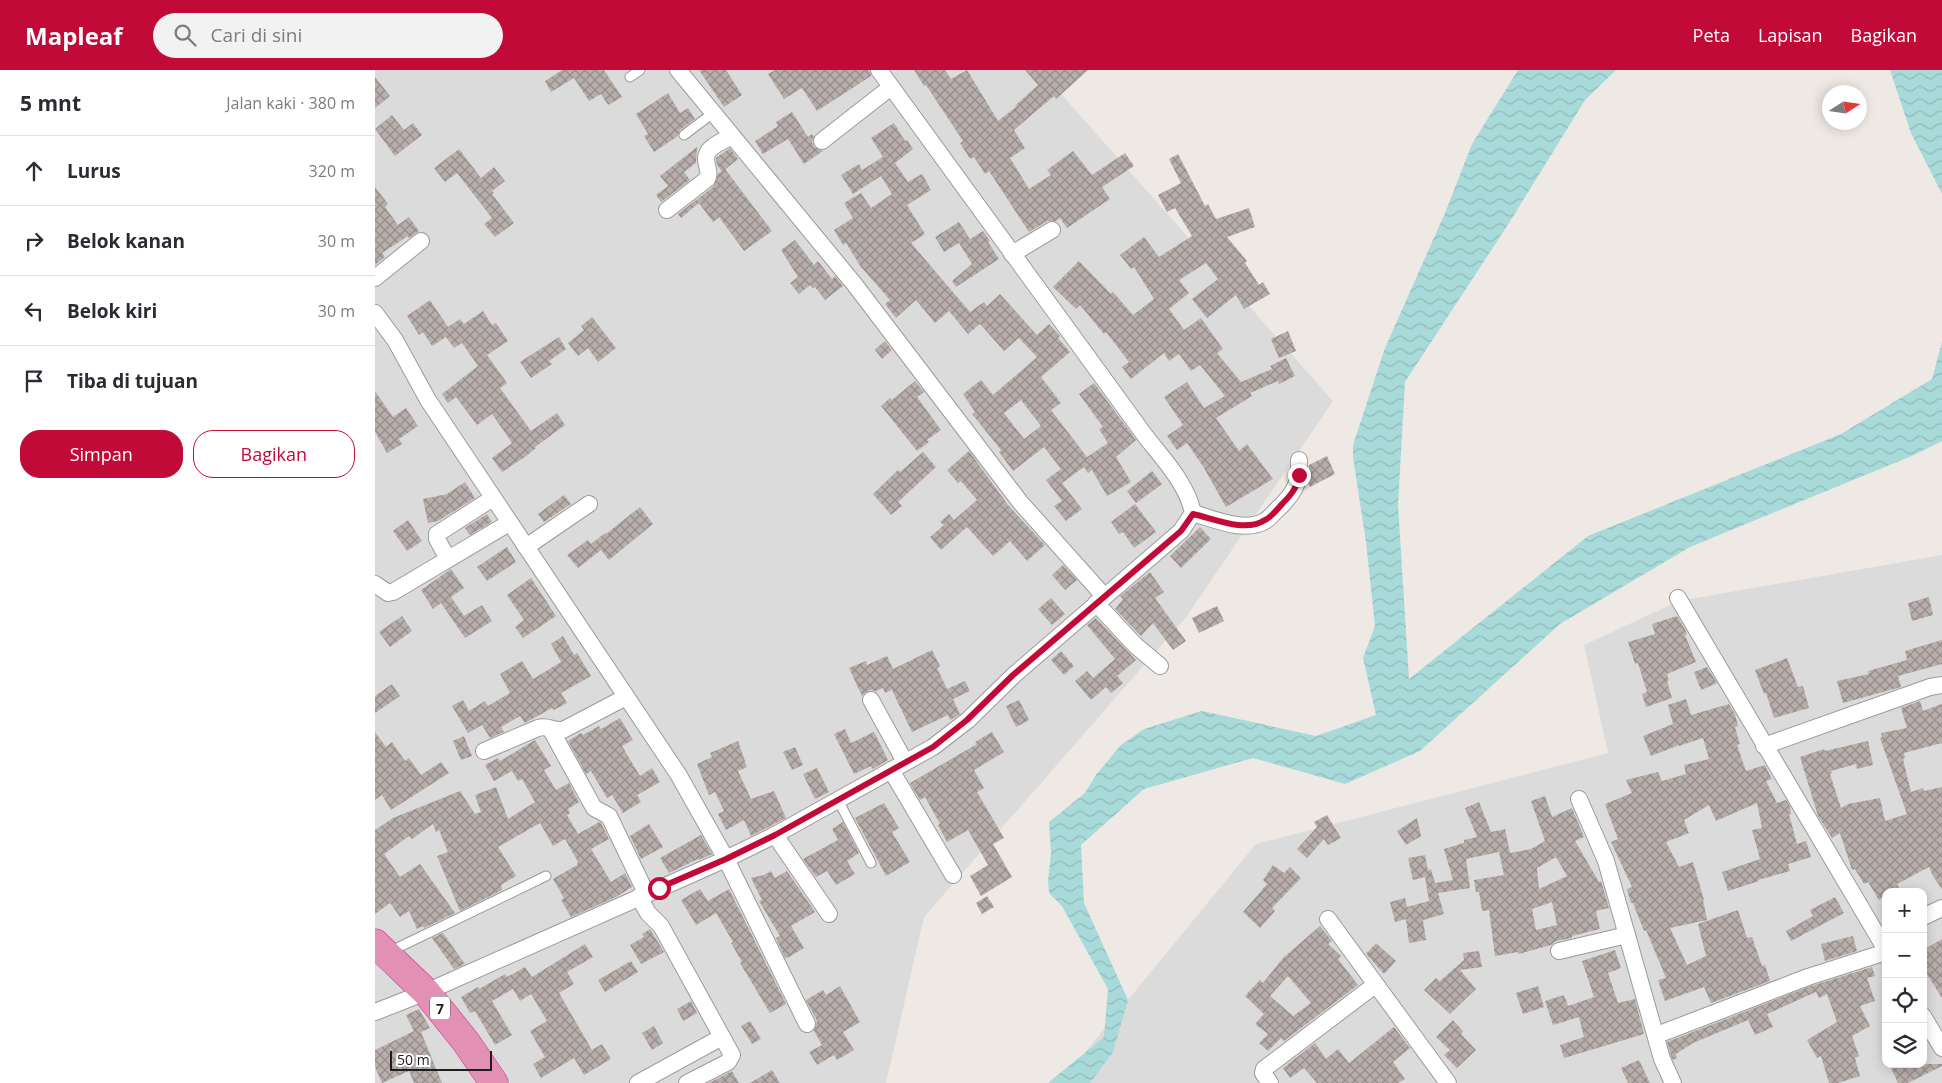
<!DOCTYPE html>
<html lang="id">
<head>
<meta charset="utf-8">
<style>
  :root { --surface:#fff; --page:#f2f2f3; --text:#2b2b33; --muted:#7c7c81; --line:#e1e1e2; --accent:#c20a38 }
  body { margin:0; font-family:"Open Sans",sans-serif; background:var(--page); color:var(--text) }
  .controls { position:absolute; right:15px; bottom:15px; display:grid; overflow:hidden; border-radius:10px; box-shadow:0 2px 12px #0003 }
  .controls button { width:45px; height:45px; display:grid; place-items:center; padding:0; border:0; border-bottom:1px solid var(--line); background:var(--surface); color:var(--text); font:25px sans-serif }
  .compass { position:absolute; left:1447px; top:15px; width:45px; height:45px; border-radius:50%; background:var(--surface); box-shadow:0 2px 12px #0003; rotate:78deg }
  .scale { position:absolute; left:15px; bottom:12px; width:102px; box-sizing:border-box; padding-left:5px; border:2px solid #1e1e1e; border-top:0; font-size:14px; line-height:18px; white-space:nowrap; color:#1e1e1e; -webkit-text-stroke:4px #fff; paint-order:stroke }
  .stop { position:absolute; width:15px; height:15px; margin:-11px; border:4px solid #c20a38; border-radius:50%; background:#fff }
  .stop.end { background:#c20a38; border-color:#fff; box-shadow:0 1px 5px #0008 }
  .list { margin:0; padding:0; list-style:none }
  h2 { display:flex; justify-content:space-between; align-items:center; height:65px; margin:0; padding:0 20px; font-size:21px }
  h2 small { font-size:16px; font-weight:400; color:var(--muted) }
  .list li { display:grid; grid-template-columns:32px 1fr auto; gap:15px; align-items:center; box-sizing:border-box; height:70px; padding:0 20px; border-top:1px solid var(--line) }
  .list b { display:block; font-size:19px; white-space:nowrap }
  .list em { font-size:16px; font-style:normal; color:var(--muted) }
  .actions { display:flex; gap:10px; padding:15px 20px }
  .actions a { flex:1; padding:11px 0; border:1px solid var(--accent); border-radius:20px; text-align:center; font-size:18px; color:var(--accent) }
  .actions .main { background:var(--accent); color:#fff }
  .icon { flex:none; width:28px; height:28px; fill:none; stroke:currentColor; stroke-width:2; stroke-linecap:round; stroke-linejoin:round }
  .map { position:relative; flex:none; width:1567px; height:1013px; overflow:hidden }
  header { display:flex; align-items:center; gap:30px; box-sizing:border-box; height:70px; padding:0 25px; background:var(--accent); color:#fff }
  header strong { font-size:24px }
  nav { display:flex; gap:28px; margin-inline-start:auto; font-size:18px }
  .search { width:350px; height:45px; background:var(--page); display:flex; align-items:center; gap:12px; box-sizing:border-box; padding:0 18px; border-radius:28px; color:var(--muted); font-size:19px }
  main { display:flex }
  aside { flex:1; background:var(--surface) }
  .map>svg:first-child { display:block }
</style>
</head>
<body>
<header>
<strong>Mapleaf</strong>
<div class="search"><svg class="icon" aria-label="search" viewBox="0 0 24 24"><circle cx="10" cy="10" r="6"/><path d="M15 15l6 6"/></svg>Cari di sini</div>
<nav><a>Peta</a><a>Lapisan</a><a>Bagikan</a></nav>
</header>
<main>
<aside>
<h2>5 mnt<small>Jalan kaki · 380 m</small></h2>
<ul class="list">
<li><svg class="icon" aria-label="ahead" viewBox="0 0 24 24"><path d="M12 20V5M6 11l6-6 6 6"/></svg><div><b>Lurus</b></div><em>320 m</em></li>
<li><svg class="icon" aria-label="right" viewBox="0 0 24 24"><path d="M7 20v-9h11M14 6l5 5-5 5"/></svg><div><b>Belok kanan</b></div><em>30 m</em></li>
<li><svg class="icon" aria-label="left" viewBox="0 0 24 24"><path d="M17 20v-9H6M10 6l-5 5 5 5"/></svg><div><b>Belok kiri</b></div><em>30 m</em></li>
<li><svg class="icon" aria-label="arrive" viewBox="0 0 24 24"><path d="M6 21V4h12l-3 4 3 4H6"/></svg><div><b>Tiba di tujuan</b></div></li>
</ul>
<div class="actions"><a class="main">Simpan</a><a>Bagikan</a></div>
</aside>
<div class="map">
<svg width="1567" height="1013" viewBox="0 0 1567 1013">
  <defs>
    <pattern id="water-waves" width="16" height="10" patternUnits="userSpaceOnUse" patternTransform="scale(1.25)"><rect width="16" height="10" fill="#a8dad9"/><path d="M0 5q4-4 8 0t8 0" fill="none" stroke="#90bbba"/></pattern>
    <pattern id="building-cross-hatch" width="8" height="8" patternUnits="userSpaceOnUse" patternTransform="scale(1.25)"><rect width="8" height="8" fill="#b8aeab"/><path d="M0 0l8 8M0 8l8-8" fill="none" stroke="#958d8b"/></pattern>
  </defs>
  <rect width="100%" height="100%" fill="#efe9e5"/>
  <g fill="#dcdbdc" fill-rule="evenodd">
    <path d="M0,0H665L958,331L812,546L549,847L511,1013H0Z"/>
    <path d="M1567,485V1013H687L688,1009L881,774L1233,683L1209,575L1304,531ZM1511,822H1548V994H1511Z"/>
  </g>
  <g fill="url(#water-waves)">
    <path d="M1143,0H1241L1210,30L1134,153L1030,312L1023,435L1034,609L1213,466L1466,364L1557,309L1567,272V371L1539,385L1315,477L1185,554L1045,681L970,714L878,688L769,719L706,775L709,833L753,930L738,982L715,1013H673L729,967L733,919L687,836L674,823L673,811L676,783L674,752L710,723L721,705L746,675L769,659L827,641L941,666L1001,645L988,588L1000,556L991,472L978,387V375L1010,278L1070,143L1097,74Z"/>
    <path d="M1515,0H1567V124L1536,63Z"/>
  </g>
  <g fill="url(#building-cross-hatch)" fill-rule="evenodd">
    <path d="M187,0H229L247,27L233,35L226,24L214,31L199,8L176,22L170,11Z"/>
    <path d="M324,0H351L367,25L349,37Z"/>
    <path d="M400,0H494L496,6L442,41L427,18L409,29L393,4Z"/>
    <path d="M539,0H570L576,9L592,0L623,51L641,37L640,36L663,15L650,0H713L681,29L679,26L639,60L650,78L635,88L654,119L676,105L672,100L698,81L717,105L750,83L759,96L727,117L735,129L692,158L685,148L681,151H672L654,162L614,101L610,104L599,87L595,89L585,73L588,71L551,15L549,16Z"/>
    <path d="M0,7L15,26L0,38Z"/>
    <path d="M293,23L305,43L313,38L320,49L305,60L303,66L279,82L269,66L273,64L261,44Z"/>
    <path d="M417,42L433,67L437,64L439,66L437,72L439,77L448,81L429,94L413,69L388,84L380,71L403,56L401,52Z"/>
    <path d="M17,45L29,60L38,53L47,65L20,86L0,59Z"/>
    <path d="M519,53L530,71L532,70L538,79L520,93L533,112L547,104L556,120L532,135L550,164L536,173L595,242L609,232L612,236L625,224L662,265L674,254L685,266L683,268L695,282L666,307L686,333L676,340L712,387L733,373L724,359L728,357L704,324L719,313L761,370L741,387L756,412L732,426L717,400L713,403L709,397L687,413L707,439L691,451L679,436L687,431L671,410L686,399L669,377L638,401L624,382L626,380L597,344L600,342L588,324L606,310L618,325L662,287L644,268L629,281L605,254L593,264L574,241L560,253L541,230L521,248L510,234L515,230L486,197L471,173L468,175L459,160L478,148L469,133L486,123L496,138L517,124L506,106L478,124L466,105L484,94L487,100L508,87L496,68ZM646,330L666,356L649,369L629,343Z"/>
    <path d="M322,77L321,93L309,102L315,110L286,132L281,125L293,116L285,106Z"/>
    <path d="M355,78L363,89L347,102L342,95L341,88Z"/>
    <path d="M84,79L106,108L119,97L130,111L117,121L119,123L117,124L139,153L120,167L109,154L117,148L82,103L70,112L59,98Z"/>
    <path d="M803,84L830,136L833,134L841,149L874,138L880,157L852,167L872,191L870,193L884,215L888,212L895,224L869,239L861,225L832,248L817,229L843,209L831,193L804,210L814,223L794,239L809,260L826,248L848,279L842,283L866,312L897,299L895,296L911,288L920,306L904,314L903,311L875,323L877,326L841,348L864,381L872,374L898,409L851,437L829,398L812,373L802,380L792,366L808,355L789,327L812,312L829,338L850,326L825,295L816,301L804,284L794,291L789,283L756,309L747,297L754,292L731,262L729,264L705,235L701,239L678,217L704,191L736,224L738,222L758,245L779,229L759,197L756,199L745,185L769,167L784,187L817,166L800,138L792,142L783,125L806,113L794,89Z"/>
    <path d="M350,99L397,161L369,181L344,147L338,152L324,133L306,148L303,144L338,117L343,104Z"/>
    <path d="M0,117L13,134L10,137L23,155L34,147L44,161L34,168L33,166L7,183L10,187L0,195Z"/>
    <path d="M584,152L595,169L608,161L615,171L613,172L624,189L581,217L577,211L597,194L584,173L569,182L560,167Z"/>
    <path d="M420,170L439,195L443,191L457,209L460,206L468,216L450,230L440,217L438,218L435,215L424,224L415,213L423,207L406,180Z"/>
    <path d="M55,230L73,257L85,249L89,254L108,241L117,255L121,253L133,271L112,285L132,313L125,318L156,361L182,343L190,355L160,377L161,378L150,387L127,402L117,388L137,373L117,344L102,355L81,327L73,333L67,324L103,296L87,273L79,278L71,267L57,276L48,262L44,265L32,246Z"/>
    <path d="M217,247L241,278L223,292L213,278L203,286L193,273L209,260L206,256Z"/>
    <path d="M913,261L921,281L904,288L896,269Z"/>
    <path d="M184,267L191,279L174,291L177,294L156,308L145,292Z"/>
    <path d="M510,271L517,280L507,289L500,280Z"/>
    <path d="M540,311L549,322L542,327L566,360L552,370L554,372L542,381L506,336L515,328L517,330Z"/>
    <path d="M0,321L18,347L31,338L43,356L24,369L27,374L12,383L0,362Z"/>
    <path d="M594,381L633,435L670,475L652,491L635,471L618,486L592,457L566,480L555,467L569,455L565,452L574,444L579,450L602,430L586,411L583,413L572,400Z"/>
    <path d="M548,382L561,397L523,432L527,436L516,445L498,424L523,400L525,402Z"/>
    <path d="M952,386L960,404L935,417L933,411L934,395Z"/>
    <path d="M777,401L787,414L761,433L752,421Z"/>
    <path d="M90,412L100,428L63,451L53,453L48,429L72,424Z"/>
    <path d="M189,425L196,434L169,452L163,444Z"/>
    <path d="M760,434L781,462L759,478L748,462L744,464L736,452Z"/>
    <path d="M265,437L278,454L234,490L226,480L203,498L192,485L213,470L216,474L230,463L231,464Z"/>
    <path d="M112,444L117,452L95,465L90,458Z"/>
    <path d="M33,450L47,471L32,481L18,461Z"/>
    <path d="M825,457L836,469L806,498L795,486Z"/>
    <path d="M132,477L141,492L112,511L102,497Z"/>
    <path d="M688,495L702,510L690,520L677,505Z"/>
    <path d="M76,499L89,518L76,527L89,546L107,535L117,551L90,568L66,533L58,539L46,520Z"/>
    <path d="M775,502L789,522L780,528L811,571L798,580L778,553L766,566L740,539L748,529L745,526Z"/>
    <path d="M156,508L181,546L148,568L140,557L149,550L132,525Z"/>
    <path d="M1554,527L1558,545L1537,551L1533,533Z"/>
    <path d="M676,528L690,544L677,555L663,539Z"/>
    <path d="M842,536L849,551L824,563L817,548Z"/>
    <path d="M27,546L37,561L15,577L4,562Z"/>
    <path d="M1302,546L1311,561L1312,564L1310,565L1321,592L1292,604L1294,611H1292L1297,628L1271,637L1267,624L1272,622L1263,593L1260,594L1253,572L1280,564L1277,554Z"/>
    <path d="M721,548L761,590L742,606L748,613L736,623L731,617L716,630L700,611L712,601L718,608L740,589L712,555Z"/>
    <path d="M188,566L199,585L202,583L216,606L186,623L192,633L179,640L177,638L150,653L145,646L126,657L129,662L115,668L107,655L93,663L77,636L88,630L94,641L110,631L113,636L135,623L125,604L147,591L158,609L186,592L176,574Z"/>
    <path d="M1567,570V594L1523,606L1526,617L1468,633L1462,611L1494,604L1493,601L1532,590L1530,581Z"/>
    <path d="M557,580L565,596L562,598L572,619L590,611L595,621L578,629L585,644L579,648L575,650L573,645L537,662L517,620L510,623L508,618L501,621L496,620L491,622L487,626L474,598L491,591L492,595L512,586L518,599Z"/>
    <path d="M686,581L699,596L689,605L676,590Z"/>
    <path d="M1412,588L1423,617L1428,616L1434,638L1399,648L1391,623L1389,624L1380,600Z"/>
    <path d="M1332,597L1342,613L1326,620L1319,602Z"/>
    <path d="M17,614L25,626L0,643V626Z"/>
    <path d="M1311,629L1316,645L1354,634L1360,644L1363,656L1360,657L1365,674L1362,675L1371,701L1390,695L1397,709L1391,711L1402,733L1411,730L1415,736L1416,744H1414L1422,774L1431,771L1436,787L1413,794L1415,801L1383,810L1384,811L1353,821L1347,802L1385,789L1377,760L1387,758L1382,733L1341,751L1334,735L1309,750L1314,763L1291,772L1304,797L1318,792L1329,830H1328L1332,850L1295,858L1312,895L1331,886L1323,854L1363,840L1372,868L1377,867L1387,896L1390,895L1395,911L1336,933L1329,917L1290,931L1283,910L1291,908L1271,860L1269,861L1258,833H1256L1252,819L1257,817L1236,772L1243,769L1230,734L1257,723L1251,710L1283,702L1287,711L1311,704L1309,695L1334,689L1328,668L1304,676V675L1276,686L1268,666L1298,654L1293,635Z"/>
    <path d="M644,630L654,650L641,657L631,636Z"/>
    <path d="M1545,631L1548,641L1567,634V673L1529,683L1530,688L1528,689L1536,722L1548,718L1549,721L1567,717V819L1558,806L1554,797L1522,814L1524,817L1517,822H1511V826L1504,830L1493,812L1489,814L1480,799L1477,800L1465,763L1457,768L1443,746L1425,687L1449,679L1450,681L1493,671L1498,695L1482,699L1481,694L1456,701L1457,703L1455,704L1466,738L1473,734L1505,728L1510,751L1532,744L1505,668L1507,667L1506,663L1532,658L1526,638Z"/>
    <path d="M245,648L258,670L247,676L265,706L277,698L285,712L262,725L266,732L248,743L237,725L232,728L216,701L211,704L193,671L206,663L208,665L224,656L226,659Z"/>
    <path d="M470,659L476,673L499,662L513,690L498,699L496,696L479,704L459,664Z"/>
    <path d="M0,662L11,677L17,672L30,691L34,688L46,705L66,692L74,703L16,740L7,725L0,730Z"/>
    <path d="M617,662L629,682L599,700L609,718L602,722L629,768L618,774L637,807L606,826L595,806L613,795L593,760L572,772L563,755L565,754L550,727L545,730L535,713L602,674L600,672Z"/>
    <path d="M89,666L97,686L86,690L78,671Z"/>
    <path d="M160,670L176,696L169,700L181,720L194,713L204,732L193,739L195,743L192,745L203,764L224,752L226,753L234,769L216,779L236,812L250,803L257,817L241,827L196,847L186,830L189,828L178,809L202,795L203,792L190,769L178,776L165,753L123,777L141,806L126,815L127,820L85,841L62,786L73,782L64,760L61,762L58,754L37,769L34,766L9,784L25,807L45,794L80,843L49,858L48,856L42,859L34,841L25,847L15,833L0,844V760L18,748L85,721L100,744L106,742L100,725L121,717L133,749L160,732L147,709L143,711L137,701L119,711L110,695L123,688L125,691Z"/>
    <path d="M363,671L372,697L363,701L376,729L399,721L411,748L376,766L369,750L351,760L343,744L349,741L340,722L334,725L322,694L337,687L335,683Z"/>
    <path d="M420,677L428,695L417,700L408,682Z"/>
    <path d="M442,698L454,722L440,729L428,704Z"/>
    <path d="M1170,726L1177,747L1197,738L1209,767L1200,771L1224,812L1226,811L1234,838L1221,841L1225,859L1197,866V868L1181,871L1176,875L1144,884L1143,882L1120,886L1114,840L1107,841L1104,822H1101L1099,810L1129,805L1124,782L1091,789L1095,818L1063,823L1069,844L1048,850L1051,870L1034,873L1031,849L1020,852L1015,832L1030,828L1032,837L1054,831L1050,807L1038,810L1033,788L1050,785L1053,800L1056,799L1060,813L1078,810L1069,779L1089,773V770L1102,767L1090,738L1104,732L1116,762L1130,759L1135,783L1156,779L1170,771L1156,731ZM1181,787L1192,806L1164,819L1162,798ZM1177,832L1182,855L1161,860L1157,839Z"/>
    <path d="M509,733L524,758L517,762L535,792L511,806L480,748Z"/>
    <path d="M952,745L966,768L953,775L949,769L932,788L922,779L942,757L939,752Z"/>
    <path d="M1042,748L1046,766L1031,775L1022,761Z"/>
    <path d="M468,752L484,783L472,791L480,804L461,815L452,801L441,807L428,789L463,770L457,759Z"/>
    <path d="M274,754L288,777L266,789L255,766Z"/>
    <path d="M326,765L337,784L324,790L323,789L294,803L285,788Z"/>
    <path d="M898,795L909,803L915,797L926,808L897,838L900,841L885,858L868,842L892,814L888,810Z"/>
    <path d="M396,801L400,808L412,801L440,842L416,856L429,878L414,887L410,888L401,868L405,866L384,831L387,830L376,808L389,805Z"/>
    <path d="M325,819L333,831L354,819L411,934L395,943L365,893L367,892L356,873L358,872L341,843L321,855L306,830Z"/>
    <path d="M612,826L619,837L607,844L601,833Z"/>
    <path d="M1460,827L1469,843L1416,871L1411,861L1438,846L1435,840Z"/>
    <path d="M945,856L957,871L953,874L966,886L963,889L983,915L909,971L906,968L893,981L884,973L893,964L880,954L889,944L870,926L885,910L888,913L908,888ZM913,906L936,933L918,946L895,926Z"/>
    <path d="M275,859L289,882L266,894L255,875L269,867L267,864Z"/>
    <path d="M68,863L90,894L79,899L57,868Z"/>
    <path d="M1478,866L1482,881L1450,891L1446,874Z"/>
    <path d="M1567,869V928L1548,898V880Z"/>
    <path d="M1001,873L1021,891L1009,904L991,884Z"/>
    <path d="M210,874L218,887L192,902L199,914L184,923L217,980L227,974L236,989L209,1005L199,988L166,1008L158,994L170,987L155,961L172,951L156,924L145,931L138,919L117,931L137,965L120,975L100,941L95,943L86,927L103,917L104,919L130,904L132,907L150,897L157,907Z"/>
    <path d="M1240,880L1246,898L1233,903L1243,933L1260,929L1269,964L1189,988L1185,975L1209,967L1204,947L1178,955L1170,931L1189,925L1193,936L1219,927L1207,891Z"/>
    <path d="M1104,881L1107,897L1085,900L1101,919L1075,944L1049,920L1061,908L1065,911L1089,890L1088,883Z"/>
    <path d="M256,891L263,902L230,922L223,910Z"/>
    <path d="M1497,897L1500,906L1492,908L1500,931L1485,936L1495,956L1477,966L1484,986L1480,988L1485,1006L1463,1013H1454L1446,986L1442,988L1432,970L1462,952L1452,924L1444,928L1441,922L1392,944L1398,957L1380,965L1373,950L1318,973L1301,984L1302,988L1298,990L1296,986L1292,972L1436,916Z"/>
    <path d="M465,916L485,952L468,962L479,980L462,990L459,985L442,995L434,982L447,975L439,961L442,951L431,930L448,920L451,925Z"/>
    <path d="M1163,916L1169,937L1148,944L1141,923Z"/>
    <path d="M316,931L322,943L308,951L302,939Z"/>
    <path d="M44,939L55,958L46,962L67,1013H39L34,1001L7,1013L0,997V980L39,961L31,945Z"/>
    <path d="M1078,950L1088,961L1086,964L1101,980L1082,998L1069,985L1075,980L1061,967Z"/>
    <path d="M375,951L386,969L377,974L366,956Z"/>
    <path d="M279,956L288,973L277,980L267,963Z"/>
    <path d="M1019,957L1035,978L1018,992L1030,1009L1023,1013H942L929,998L915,1008L908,998L940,973L951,989L963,979L974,993Z"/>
    <path d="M1264,990L1275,1013H1253L1246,998Z"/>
    <path d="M1514,994H1567V996L1533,1013H1523Z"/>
    <path d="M397,1000L405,1013H375Z"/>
    <path d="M357,1001L364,1013H334Z"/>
  </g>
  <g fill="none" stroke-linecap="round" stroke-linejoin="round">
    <defs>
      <g id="lane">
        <path d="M255,7L265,0"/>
        <path d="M309,65L338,43"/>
        <path d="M463,730L496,793"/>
        <path d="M14,882L171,806"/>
      </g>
      <g id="street">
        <path d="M303,0L480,215L645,432L729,526"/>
        <path d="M447,71L516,17"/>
        <path d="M292,140L332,109C337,101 327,91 333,82C337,75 350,70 357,66"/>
        <path d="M637,184L677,160"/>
        <path d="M0,208L46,171"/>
        <path d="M0,243L20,270L53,330L303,704L351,789L432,954"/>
        <path d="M818,443C839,449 869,463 890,451C896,447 901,440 907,435C922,419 924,412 924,390"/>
        <path d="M151,477L214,434"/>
        <path d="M73,489L62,469V464L118,428"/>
        <path d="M0,514L13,523L18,522L134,453"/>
        <path d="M1303,528L1511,880"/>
        <path d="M721,533L760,575L785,596"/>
        <path d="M496,630L530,692"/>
        <path d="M176,660L219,738L234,746L271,823"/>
        <path d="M1389,676L1555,617L1567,615"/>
        <path d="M109,681L163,658C173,655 176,661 188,660L251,627"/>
        <path d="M516,700L578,805"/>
        <path d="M1204,729L1231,791L1287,989L1298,1013"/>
        <path d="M400,765L454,844"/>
        <path d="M264,827L273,843L286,856L357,985L353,992L312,1013"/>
        <path d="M1548,847L1567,838"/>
        <path d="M953,849L1073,1013"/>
        <path d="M1184,881L1252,865"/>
        <path d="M0,942L51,922L351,789L400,765L558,677L593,650L639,605L806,461L818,443C812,414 789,390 771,367L504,0"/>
        <path d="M1548,946L1567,978"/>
        <path d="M1282,965L1433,907L1511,882"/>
        <path d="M263,1013L347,967"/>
        <path d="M895,1013L888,1003L889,999L1000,915"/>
      </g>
      <path id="highway" d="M0,873L51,922L91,972L119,1013"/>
    </defs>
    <use href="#lane" stroke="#9b9b9b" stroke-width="11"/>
    <use href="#street" stroke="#9b9b9b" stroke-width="18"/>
    <use href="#highway" stroke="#d22d8e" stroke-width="29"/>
    <use href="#lane" stroke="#fff" stroke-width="9"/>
    <use href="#street" stroke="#fff" stroke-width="16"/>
    <use href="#highway" stroke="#e291b4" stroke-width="28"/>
  </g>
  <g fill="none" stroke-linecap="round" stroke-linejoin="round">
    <path stroke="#c20a38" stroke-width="6" d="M284,818L351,789L400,765L558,677L592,650L638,605L806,461L818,444C840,449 870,463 890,450C896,447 902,440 907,434C916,425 922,418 924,405"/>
  </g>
  <g text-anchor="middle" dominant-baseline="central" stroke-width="4" stroke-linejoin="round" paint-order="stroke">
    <rect fill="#fff" stroke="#626262" stroke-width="1" x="55" y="926.5" width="20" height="23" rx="4"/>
    <g font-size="14" font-weight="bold" fill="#1e1e1e">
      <text x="65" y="938">7</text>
    </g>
  </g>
</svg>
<div class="controls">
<button>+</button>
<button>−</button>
<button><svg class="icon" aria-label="locate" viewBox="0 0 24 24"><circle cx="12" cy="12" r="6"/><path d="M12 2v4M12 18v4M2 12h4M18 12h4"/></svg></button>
<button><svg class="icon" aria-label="layers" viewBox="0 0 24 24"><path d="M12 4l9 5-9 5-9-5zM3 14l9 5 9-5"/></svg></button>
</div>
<svg class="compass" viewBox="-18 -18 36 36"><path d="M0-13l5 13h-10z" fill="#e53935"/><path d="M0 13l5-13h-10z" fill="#7c7c81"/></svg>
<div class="scale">50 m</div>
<div class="stop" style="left:284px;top:818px"></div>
<div class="stop end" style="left:924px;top:405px"></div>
</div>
</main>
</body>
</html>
